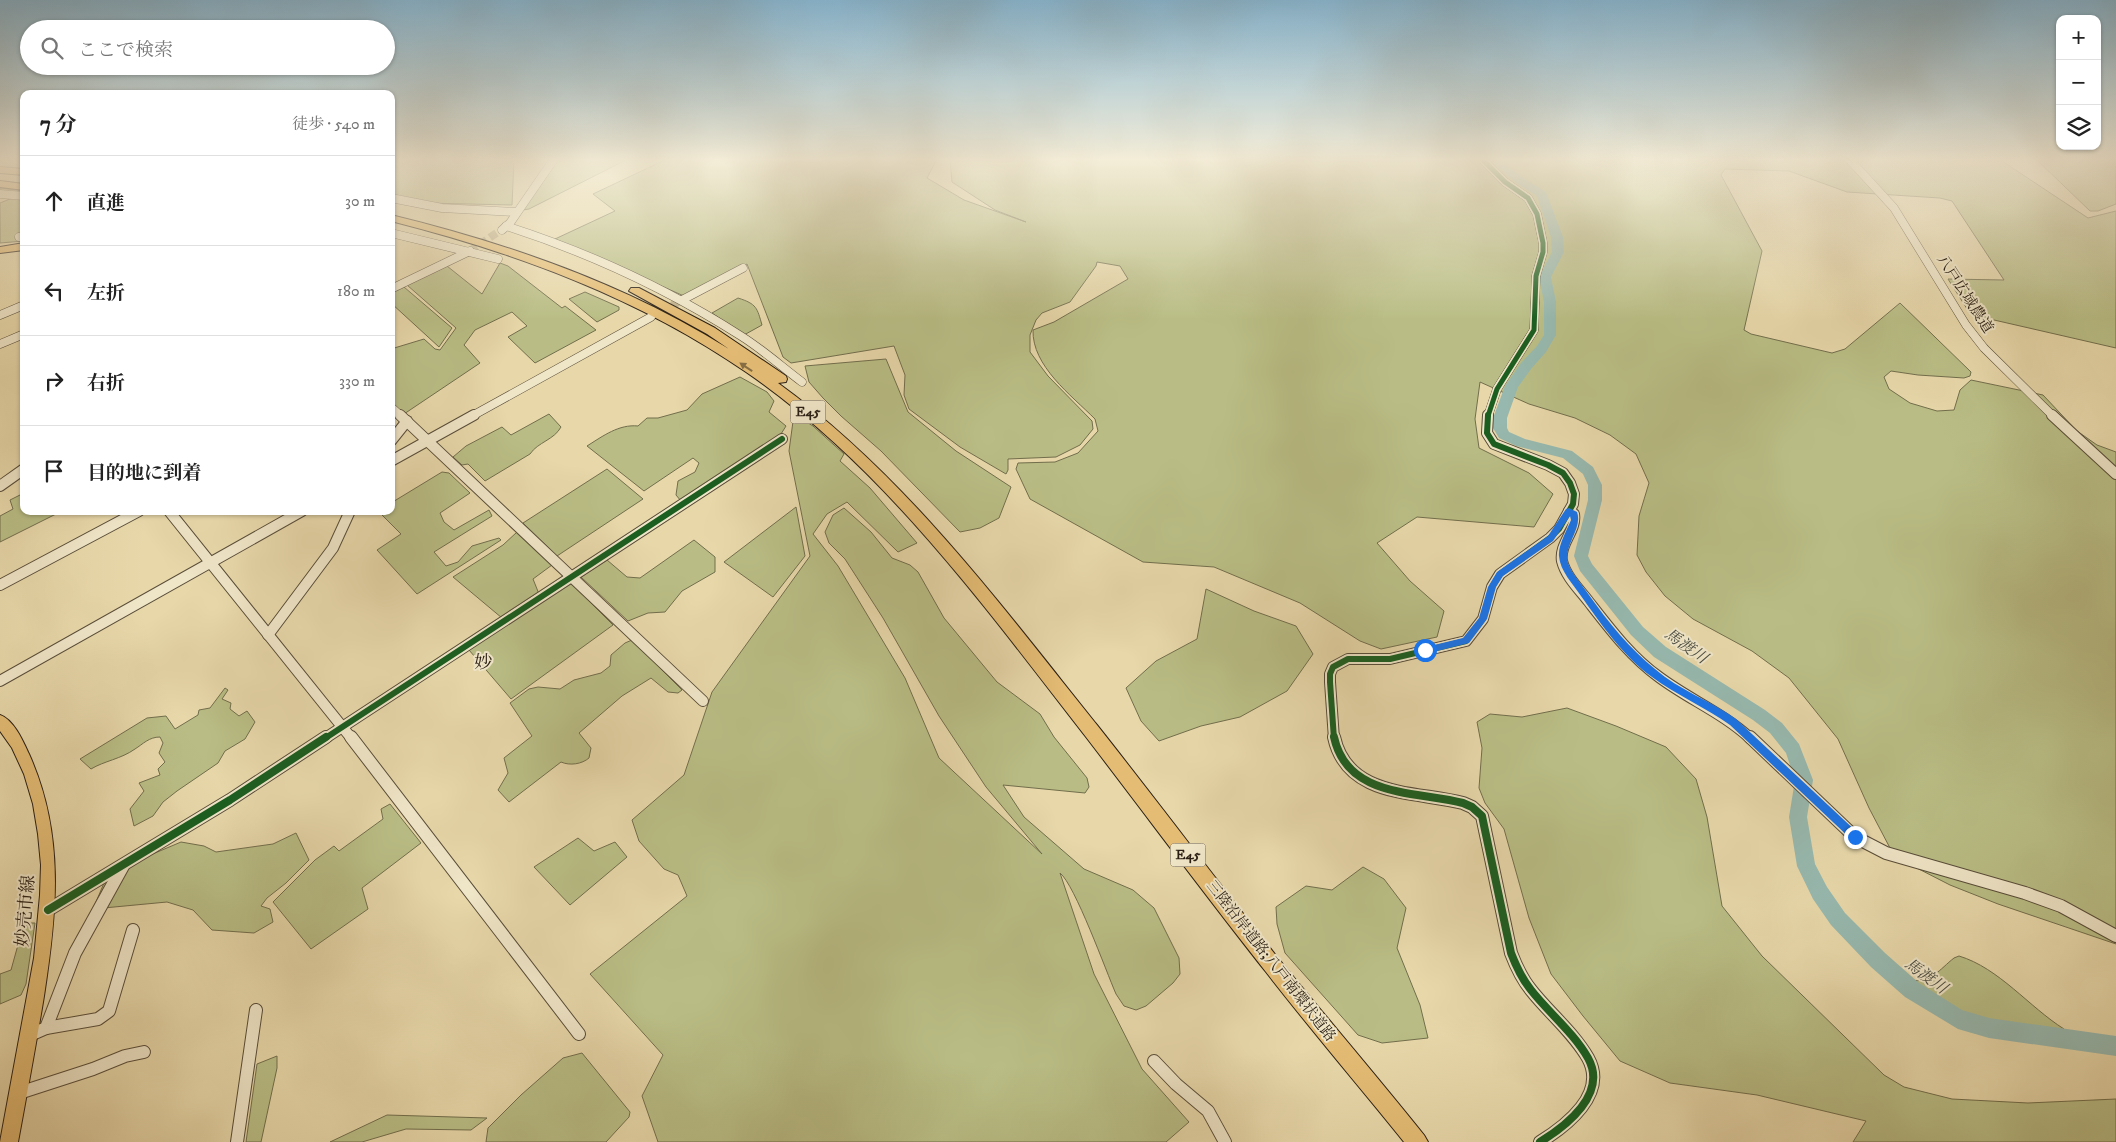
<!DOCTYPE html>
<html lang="ja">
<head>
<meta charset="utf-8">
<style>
  :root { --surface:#fff; --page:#f6f6f6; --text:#222; --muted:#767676; --line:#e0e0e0 }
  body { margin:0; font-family:"IM FELL DW Pica","Noto Serif JP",serif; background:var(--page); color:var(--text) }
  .controls { position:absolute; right:15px; top:15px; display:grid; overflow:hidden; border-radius:10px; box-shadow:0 1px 4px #0004 }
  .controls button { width:45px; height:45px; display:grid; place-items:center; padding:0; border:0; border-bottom:1px solid var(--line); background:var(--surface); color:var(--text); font:25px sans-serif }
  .stop { position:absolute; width:15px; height:15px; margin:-11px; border:4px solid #1a73e8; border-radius:50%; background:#fff }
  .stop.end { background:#1a73e8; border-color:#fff; box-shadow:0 1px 5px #0008 }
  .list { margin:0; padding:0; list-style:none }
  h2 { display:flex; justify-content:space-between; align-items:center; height:65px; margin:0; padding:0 20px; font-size:21px }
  h2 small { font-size:16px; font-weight:400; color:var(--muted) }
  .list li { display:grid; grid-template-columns:32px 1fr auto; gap:15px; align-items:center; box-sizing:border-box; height:90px; padding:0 20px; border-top:1px solid var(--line) }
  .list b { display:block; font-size:19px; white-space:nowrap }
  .list em { font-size:16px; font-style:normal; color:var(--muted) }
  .icon { flex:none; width:28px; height:28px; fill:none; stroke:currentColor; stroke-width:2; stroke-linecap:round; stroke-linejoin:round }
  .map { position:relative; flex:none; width:2116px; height:1142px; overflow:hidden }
  .search { position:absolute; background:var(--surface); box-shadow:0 1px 4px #0004; left:20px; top:20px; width:375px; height:55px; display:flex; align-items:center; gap:12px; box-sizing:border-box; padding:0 18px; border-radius:28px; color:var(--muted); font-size:19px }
  .panel { position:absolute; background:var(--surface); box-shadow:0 1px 4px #0004; left:20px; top:90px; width:375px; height:425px; border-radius:10px }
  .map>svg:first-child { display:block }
</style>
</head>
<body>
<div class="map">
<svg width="2116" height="1142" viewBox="0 0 2116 1142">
  <rect width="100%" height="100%" fill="#e7d7a9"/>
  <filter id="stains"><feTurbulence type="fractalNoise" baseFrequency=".004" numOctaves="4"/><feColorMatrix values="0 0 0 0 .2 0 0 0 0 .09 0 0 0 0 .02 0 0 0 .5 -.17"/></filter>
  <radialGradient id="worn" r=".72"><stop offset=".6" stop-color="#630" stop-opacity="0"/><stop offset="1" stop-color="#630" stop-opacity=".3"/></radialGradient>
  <g fill="#b9bd85" stroke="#726e4c">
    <path d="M391,159H514L512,205L425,203L391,197Z"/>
    <path d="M559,159H628L529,209L523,210Z"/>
    <path d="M667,159H937L927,178L964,200L1026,222L995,210L952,182L950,159H1898L1911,161L1999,159L2088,218L2116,211V348L1981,317L1969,312L1948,279L2004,280L1952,201L1940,198L1847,192L1789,171L1725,169L1721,175L1762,251L1744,330L1751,334L1832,353L1845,349L1900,303L1971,372L1970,376L1964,378L1918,375L1891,371L1884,377L1889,389L1910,403L1937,411L1954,410L1960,390L1971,380L2043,395L2077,431L2097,445L2116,452V944L1998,904L1950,885L1911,865L1890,848L1869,808L1838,739L1789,678L1752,651L1693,619L1665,596L1646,572L1637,555L1639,516L1649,483L1636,454L1610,435L1575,418L1529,404L1480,382L1475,419L1479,448L1529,473L1553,494L1534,527L1417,517L1377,543L1410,581L1444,611L1437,637L1381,649L1360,641L1300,603L1214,567L1143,562L1030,499L1016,469L1018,463L1055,462L1078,453L1098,431L1095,419C1071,395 1032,366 1033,330L1054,322L1128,279L1120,266L1097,262L1096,266L1070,302L1042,313L1036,320L1030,335V352L1048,376L1092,421L1093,429L1080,445L1056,457L1008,459V470L1006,474L960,447L909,409L904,395L905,375L894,346L791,363L783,357L747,264L684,296L555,239L615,211L593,194Z"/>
    <path d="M2036,159H2116V204L2098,211H2090Z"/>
    <path d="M0,188L24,191V241L0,243V203L22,194L0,192Z"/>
    <path d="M500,263L508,266L562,308L565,306L596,330L535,363L508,337L527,326L512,312L475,330L464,345L480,363L404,414L391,402V349L424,339L435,349L440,350L456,328L407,285L447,266L482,294Z"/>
    <path d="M404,287L452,328L439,347L391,303V293Z"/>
    <path d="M585,292L619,307V310L597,322L569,299Z"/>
    <path d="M738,298C757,304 757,308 762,325L744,335L712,313Z"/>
    <path d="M886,359L908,412L956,451L1011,487L999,518L980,528L960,532L881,451L841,416L823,398L809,382L805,366Z"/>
    <path d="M740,377L767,392L774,401L769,412L786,426L781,434L681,501L676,495L678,481L695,472L699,463L693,458L644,491L587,446C603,436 619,424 638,426L647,418H658L687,410L702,394Z"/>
    <path d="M549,414L561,427C554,440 538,442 530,454L485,481L468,464L462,465L453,457L466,446L502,427L511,435Z"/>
    <path d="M794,414L813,426L844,454L840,461L870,488L917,543L898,552L847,502L827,514L813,534L838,566L905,678L939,758L1042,854L986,787L939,716L883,618L845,559L829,543L825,532L833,515L844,508L871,532L892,558L910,565L918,572L944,618L997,682L1040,714L1054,737L1087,778L1089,787L1085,793L1003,785L1024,817L1084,869L1133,890L1154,908L1179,958L1180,974L1173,983L1146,1006L1136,1010L1124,1006L1116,994C1106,971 1075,885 1060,873L1094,974L1142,1069L1189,1122L1166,1142H658L642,1096L663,1055L590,974L687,896L678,875L664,869L639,841L632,820L684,775L712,692L810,556L789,451Z"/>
    <path d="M607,469L643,499L557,556L523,523Z"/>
    <path d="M442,472L449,473L470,493L440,513L444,522L454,530L489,510L492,516L434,552L446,566L458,562L472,546L499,538L501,540L417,594L377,550L401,534L379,512L391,511V503Z"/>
    <path d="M24,493V511L60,512L0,542V516L13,509L10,500Z"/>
    <path d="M796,507L805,556L773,597L724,562Z"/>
    <path d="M517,532L552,565L533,579L539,594L502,618L453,577L503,545Z"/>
    <path d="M694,540L715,557V572L682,591L665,612L648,613L628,621L581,577L607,560L627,577L640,578Z"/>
    <path d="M570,582L613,625L511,699L469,650Z"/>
    <path d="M1206,589L1254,611L1296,626L1313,654L1287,691L1240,717L1201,726L1159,741L1141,721L1126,688L1156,661L1197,639Z"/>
    <path d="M632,640L682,690L678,693L668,692L651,678L622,696L579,733L591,748L589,758C582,764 570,766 561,762L509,802L498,790L508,773L504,758L532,736L510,703L529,689L538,687L560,689L574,680L601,673L610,666L611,655L625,643Z"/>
    <path d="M225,688L228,690L222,699L231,703L230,709L239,716L247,711L255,722L245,739L225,751L218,763L177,791L163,802L153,816L134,826L130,809L144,791L139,783L160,775L158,769L165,762L159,753L163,743L160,737C149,737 143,744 135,749C121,759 104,761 91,769L80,759L147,718L166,716L175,729L198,715L199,710L210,708Z"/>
    <path d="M1567,708L1616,726L1666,747L1696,779L1707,817L1722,906L1762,956L1884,1075L1904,1087L1952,1099L2028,1103L2116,1099V1142H1853L1866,1121L1757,1095L1670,1083L1620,1061L1583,1016L1551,974L1529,918L1504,829L1485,803L1479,788L1482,748L1477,722L1490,714L1522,717Z"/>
    <path d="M390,804L421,843L362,888L368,909L311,949L273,902L315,860L334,846L339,851L383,819L381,809Z"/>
    <path d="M296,833L309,860L286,883L267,898L261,906L270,909L273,922L254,933L212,930L193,910L167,902L93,909L104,883L148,856L181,842L204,846L216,852L273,844Z"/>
    <path d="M578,838L594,851L615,842L627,857L570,905L534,867Z"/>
    <path d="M1363,867L1384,879L1406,908L1397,948L1420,1005L1428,1038L1382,1043L1358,1035L1285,953L1277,924L1276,907L1306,886L1332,890Z"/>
    <path d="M28,923H35L26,984L21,995L0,1004V974L11,970L21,934Z"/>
    <path d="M1959,956C1999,968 2029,1007 2064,1029L2063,1034C2031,1028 1990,1025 1960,1013C1943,1006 1928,995 1913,984L1911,980C1930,984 1940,969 1954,958Z"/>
    <path d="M582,1053L630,1112L629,1117L606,1142H486L488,1128L521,1095L563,1058Z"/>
    <path d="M277,1056V1068L261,1142H246L257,1064Z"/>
    <path d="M387,1115L487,1118L471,1130L406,1129L362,1142H330Z"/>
  </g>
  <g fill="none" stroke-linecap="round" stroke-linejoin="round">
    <path fill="#97b8ae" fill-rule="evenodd" d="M1488,159H1499L1526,180L1546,192L1563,237L1564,252L1551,277L1556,302V335L1546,352L1531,369L1518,387L1507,418V428L1509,432L1525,439L1572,451L1593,467L1602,485V500L1588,556L1592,564L1643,627L1666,647L1765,710L1782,723L1799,744L1813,780L1807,817L1815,864L1827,887L1845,913L1885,953L1919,983L1962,1010L1989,1018L2116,1036V1056L1989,1038L1958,1029L1905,997L1871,967L1831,925L1813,899L1797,866L1789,817L1795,780L1786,753L1770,733L1753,720L1654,657L1631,635L1580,571L1574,556L1588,500V485L1583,474L1563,458L1516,446L1499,438L1493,428V418L1505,386L1521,363L1537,346L1544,335V302L1539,277L1552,252L1551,237L1537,196L1518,184Z"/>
    <g stroke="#c1b28b" stroke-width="8" stroke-dasharray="8 4" stroke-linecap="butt">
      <path d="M470,251L501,230"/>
      <path d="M651,317L682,300"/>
    </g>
    <defs>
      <g id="minor-far2">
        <path d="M1482,159L1505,182L1528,198L1537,214L1543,243V252L1536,276L1534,330L1497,389L1488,416"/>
        <path d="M1849,159L1894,208L1966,325L1984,348L2053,416"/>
        <path d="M0,194L24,196"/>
        <path d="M391,198L442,208L516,212"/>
        <path d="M506,226C587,252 669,290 741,336C762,349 782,367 802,382"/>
        <path d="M502,230L510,223L554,159"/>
        <path d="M391,233L498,259"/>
        <path d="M19,237L24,236"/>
        <path d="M391,289L470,251"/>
        <path d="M682,300L743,268"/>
        <path d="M0,315L24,305"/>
        <path d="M0,344L24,334"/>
        <path d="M391,407L401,416"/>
        <path d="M472,416L651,317"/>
      </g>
      <g id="minor-far1">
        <path d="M400,415L703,701"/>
        <path d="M2052,415L2116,474"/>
        <path d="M391,441L407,421"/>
        <path d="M391,461L474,415"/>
        <path d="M0,486L24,469"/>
        <path d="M169,511L352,739"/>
        <path d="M1569,511L1574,514C1577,530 1559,544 1562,561C1566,577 1580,590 1589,602C1610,629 1631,657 1659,677C1690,700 1723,713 1751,739"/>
        <path d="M0,585L139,511"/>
        <path d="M268,635L333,548L350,511"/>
        <path d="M0,681L302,511"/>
        <path d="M324,739L782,439"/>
        <path d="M1334,739L1330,682V674L1333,667L1348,659H1390L1466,641L1483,619L1492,587L1500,574L1550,538L1559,529L1573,504L1574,494L1570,483L1563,473L1548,465L1494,444L1487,433L1488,415"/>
      </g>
      <g id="minor">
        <path d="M351,737L579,1034"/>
        <path d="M1334,737C1347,798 1416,791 1463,803L1472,807L1482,816L1511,953C1516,966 1522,979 1531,990C1549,1013 1573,1032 1588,1058C1608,1094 1566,1126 1540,1142"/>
        <path d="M1750,737L1855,837L1886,853L2025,893L2061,906L2116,936"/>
        <path d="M48,910L230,800L326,737"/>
        <path d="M46,1028L98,1019L109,1011L133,930"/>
        <path d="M30,1035L46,1028L75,953L123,866"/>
        <path d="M1154,1061L1176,1084L1208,1111L1225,1142"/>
        <path d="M19,1093L93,1069L125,1056L144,1052"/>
        <path d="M237,1142L256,1010"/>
      </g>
      <path id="major" d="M0,715C14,720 23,741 29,754C65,834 57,912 44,996C36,1045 27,1093 18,1142H0L34,958L40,895L41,865L38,834L33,804L24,774L12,748L0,731Z"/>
      <g id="highway">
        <path d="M0,167L24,169V175L0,173Z"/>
        <path d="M0,181L24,184V190L0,187Z"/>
        <path d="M391,215C510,244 625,284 729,349L707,334L629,291L631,288H639L715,328L786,376L787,379L786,382L778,383C905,475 1000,604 1097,725C1158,802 1217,881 1278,958C1326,1017 1376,1075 1424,1135L1428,1142H1404C1358,1085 1311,1030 1266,972C1205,895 1146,815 1086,737C984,606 884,467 746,372C639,298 517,253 391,221Z"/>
        <path d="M24,243V250L0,253V247Z"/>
      </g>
    </defs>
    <use href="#minor-far2" stroke="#594d39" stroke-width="9"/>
    <use href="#minor-far1" stroke="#594d39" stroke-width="12"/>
    <use href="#minor" stroke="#594d39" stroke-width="14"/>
    <use href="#major" stroke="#2a1f14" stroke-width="2"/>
    <use href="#highway" stroke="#2a1f14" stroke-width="2"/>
    <use href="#minor-far2" stroke="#efe5c7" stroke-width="8"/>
    <use href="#minor-far1" stroke="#efe5c7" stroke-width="10"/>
    <use href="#minor" stroke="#efe5c7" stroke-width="12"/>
    <use href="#major" fill="#e4bc74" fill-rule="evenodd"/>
    <use href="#highway" fill="#e4bc74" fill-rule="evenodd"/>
    <defs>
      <path id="cycleway-far2" d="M1482,159L1505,182L1528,198L1537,214L1543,243V252L1536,276L1534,330L1497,389L1488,416"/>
      <g id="cycleway-far1">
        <path d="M324,739L782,439"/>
        <path d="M1334,739L1330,682V674L1333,667L1348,659H1390L1466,641L1483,619L1492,587L1500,574L1550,538L1559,529L1573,504L1574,494L1570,483L1563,473L1548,465L1494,444L1487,433L1488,415"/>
      </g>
      <g id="cycleway">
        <path d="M1334,737C1347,798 1416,791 1463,803L1472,807L1482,816L1511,953C1516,966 1522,979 1531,990C1549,1013 1573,1032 1588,1058C1608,1094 1566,1126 1540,1142"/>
        <path d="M48,910L230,800L326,737"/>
      </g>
    </defs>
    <use href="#cycleway-far2" stroke="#efe5c7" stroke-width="8"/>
    <use href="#cycleway-far1" stroke="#efe5c7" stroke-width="9"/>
    <use href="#cycleway" stroke="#efe5c7" stroke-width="11"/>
    <use href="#cycleway-far2" stroke="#1b5e20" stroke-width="5"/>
    <use href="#cycleway-far1" stroke="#1b5e20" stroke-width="6"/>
    <use href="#cycleway" stroke="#1b5e20" stroke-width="8"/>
  </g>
  <defs><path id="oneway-solid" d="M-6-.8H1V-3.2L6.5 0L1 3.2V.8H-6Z" transform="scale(1.25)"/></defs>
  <use fill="#876e44" href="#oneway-solid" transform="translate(746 367) rotate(-146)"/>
  <linearGradient id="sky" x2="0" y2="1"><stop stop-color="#87b6d1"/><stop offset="0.5" stop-color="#f4edd8"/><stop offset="1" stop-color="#f4edd8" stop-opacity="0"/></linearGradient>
  <rect width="2116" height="319" fill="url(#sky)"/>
  <path fill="#1a73e8" d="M1569,508L1577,512C1583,529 1563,545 1568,563C1572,574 1583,586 1589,595C1608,622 1630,649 1655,669C1679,690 1711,701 1736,719L1859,834V840H1852L1730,725C1705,707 1676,695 1652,677C1623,656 1601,624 1581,596C1573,584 1560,571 1559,556C1558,545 1567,530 1571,520L1570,516L1553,541L1503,576L1496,587L1487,619L1469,643L1425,654L1422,653V648L1463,638L1479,618L1488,587L1497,572L1548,536L1566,509Z"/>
  <g text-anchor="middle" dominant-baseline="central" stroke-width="4" stroke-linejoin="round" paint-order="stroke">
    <g fill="#efe5c7" stroke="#655a4a" stroke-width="1">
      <rect x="790.5" y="400.5" width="35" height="23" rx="4"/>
      <rect x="1170.5" y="843.5" width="35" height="23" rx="4"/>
    </g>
    <g font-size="14" font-weight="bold" fill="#2a1f14">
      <text x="808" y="412">E45</text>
      <text x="1188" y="855">E45</text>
    </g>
    <g font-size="15" fill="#2a1f14" stroke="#efe5c7">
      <text transform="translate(1965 294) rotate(57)">八戸広域農道</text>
      <text transform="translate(1271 961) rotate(52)">三陸沿岸道路;八戸南環状道路</text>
    </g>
    <g font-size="16" font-style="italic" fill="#4b4d42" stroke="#efe5c7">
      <text transform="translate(1686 646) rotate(35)">馬渡川</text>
      <text transform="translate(1926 976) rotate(36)">馬渡川</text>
    </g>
    <g font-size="18" fill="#2a1f14" stroke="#efe5c7">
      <text x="483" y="663">妙</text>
    </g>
    <g font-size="18" fill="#2a1f14" stroke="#efe5c7">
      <text transform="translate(26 911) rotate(-85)">妙売市線</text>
    </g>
  </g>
  <rect width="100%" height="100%" filter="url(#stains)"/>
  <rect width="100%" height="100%" fill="url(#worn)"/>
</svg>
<div class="controls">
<button>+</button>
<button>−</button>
<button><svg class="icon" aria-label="layers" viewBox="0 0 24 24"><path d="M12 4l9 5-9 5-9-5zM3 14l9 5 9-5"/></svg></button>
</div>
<div class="stop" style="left:1425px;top:650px"></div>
<div class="stop end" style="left:1855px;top:837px"></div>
<div class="search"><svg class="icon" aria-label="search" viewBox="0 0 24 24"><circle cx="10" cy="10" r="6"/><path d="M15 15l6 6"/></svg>ここで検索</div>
<section class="panel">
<h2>7 分<small>徒歩 · 540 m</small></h2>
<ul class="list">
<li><svg class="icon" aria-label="ahead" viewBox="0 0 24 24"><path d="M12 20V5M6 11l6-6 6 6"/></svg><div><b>直進</b></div><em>30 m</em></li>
<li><svg class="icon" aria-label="left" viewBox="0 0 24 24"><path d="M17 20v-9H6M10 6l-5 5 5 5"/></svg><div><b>左折</b></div><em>180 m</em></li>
<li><svg class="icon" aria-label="right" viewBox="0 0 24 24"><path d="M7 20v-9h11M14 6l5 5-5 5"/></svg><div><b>右折</b></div><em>330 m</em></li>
<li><svg class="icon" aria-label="arrive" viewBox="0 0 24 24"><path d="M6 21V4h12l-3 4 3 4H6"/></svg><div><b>目的地に到着</b></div></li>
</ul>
</section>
</div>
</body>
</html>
